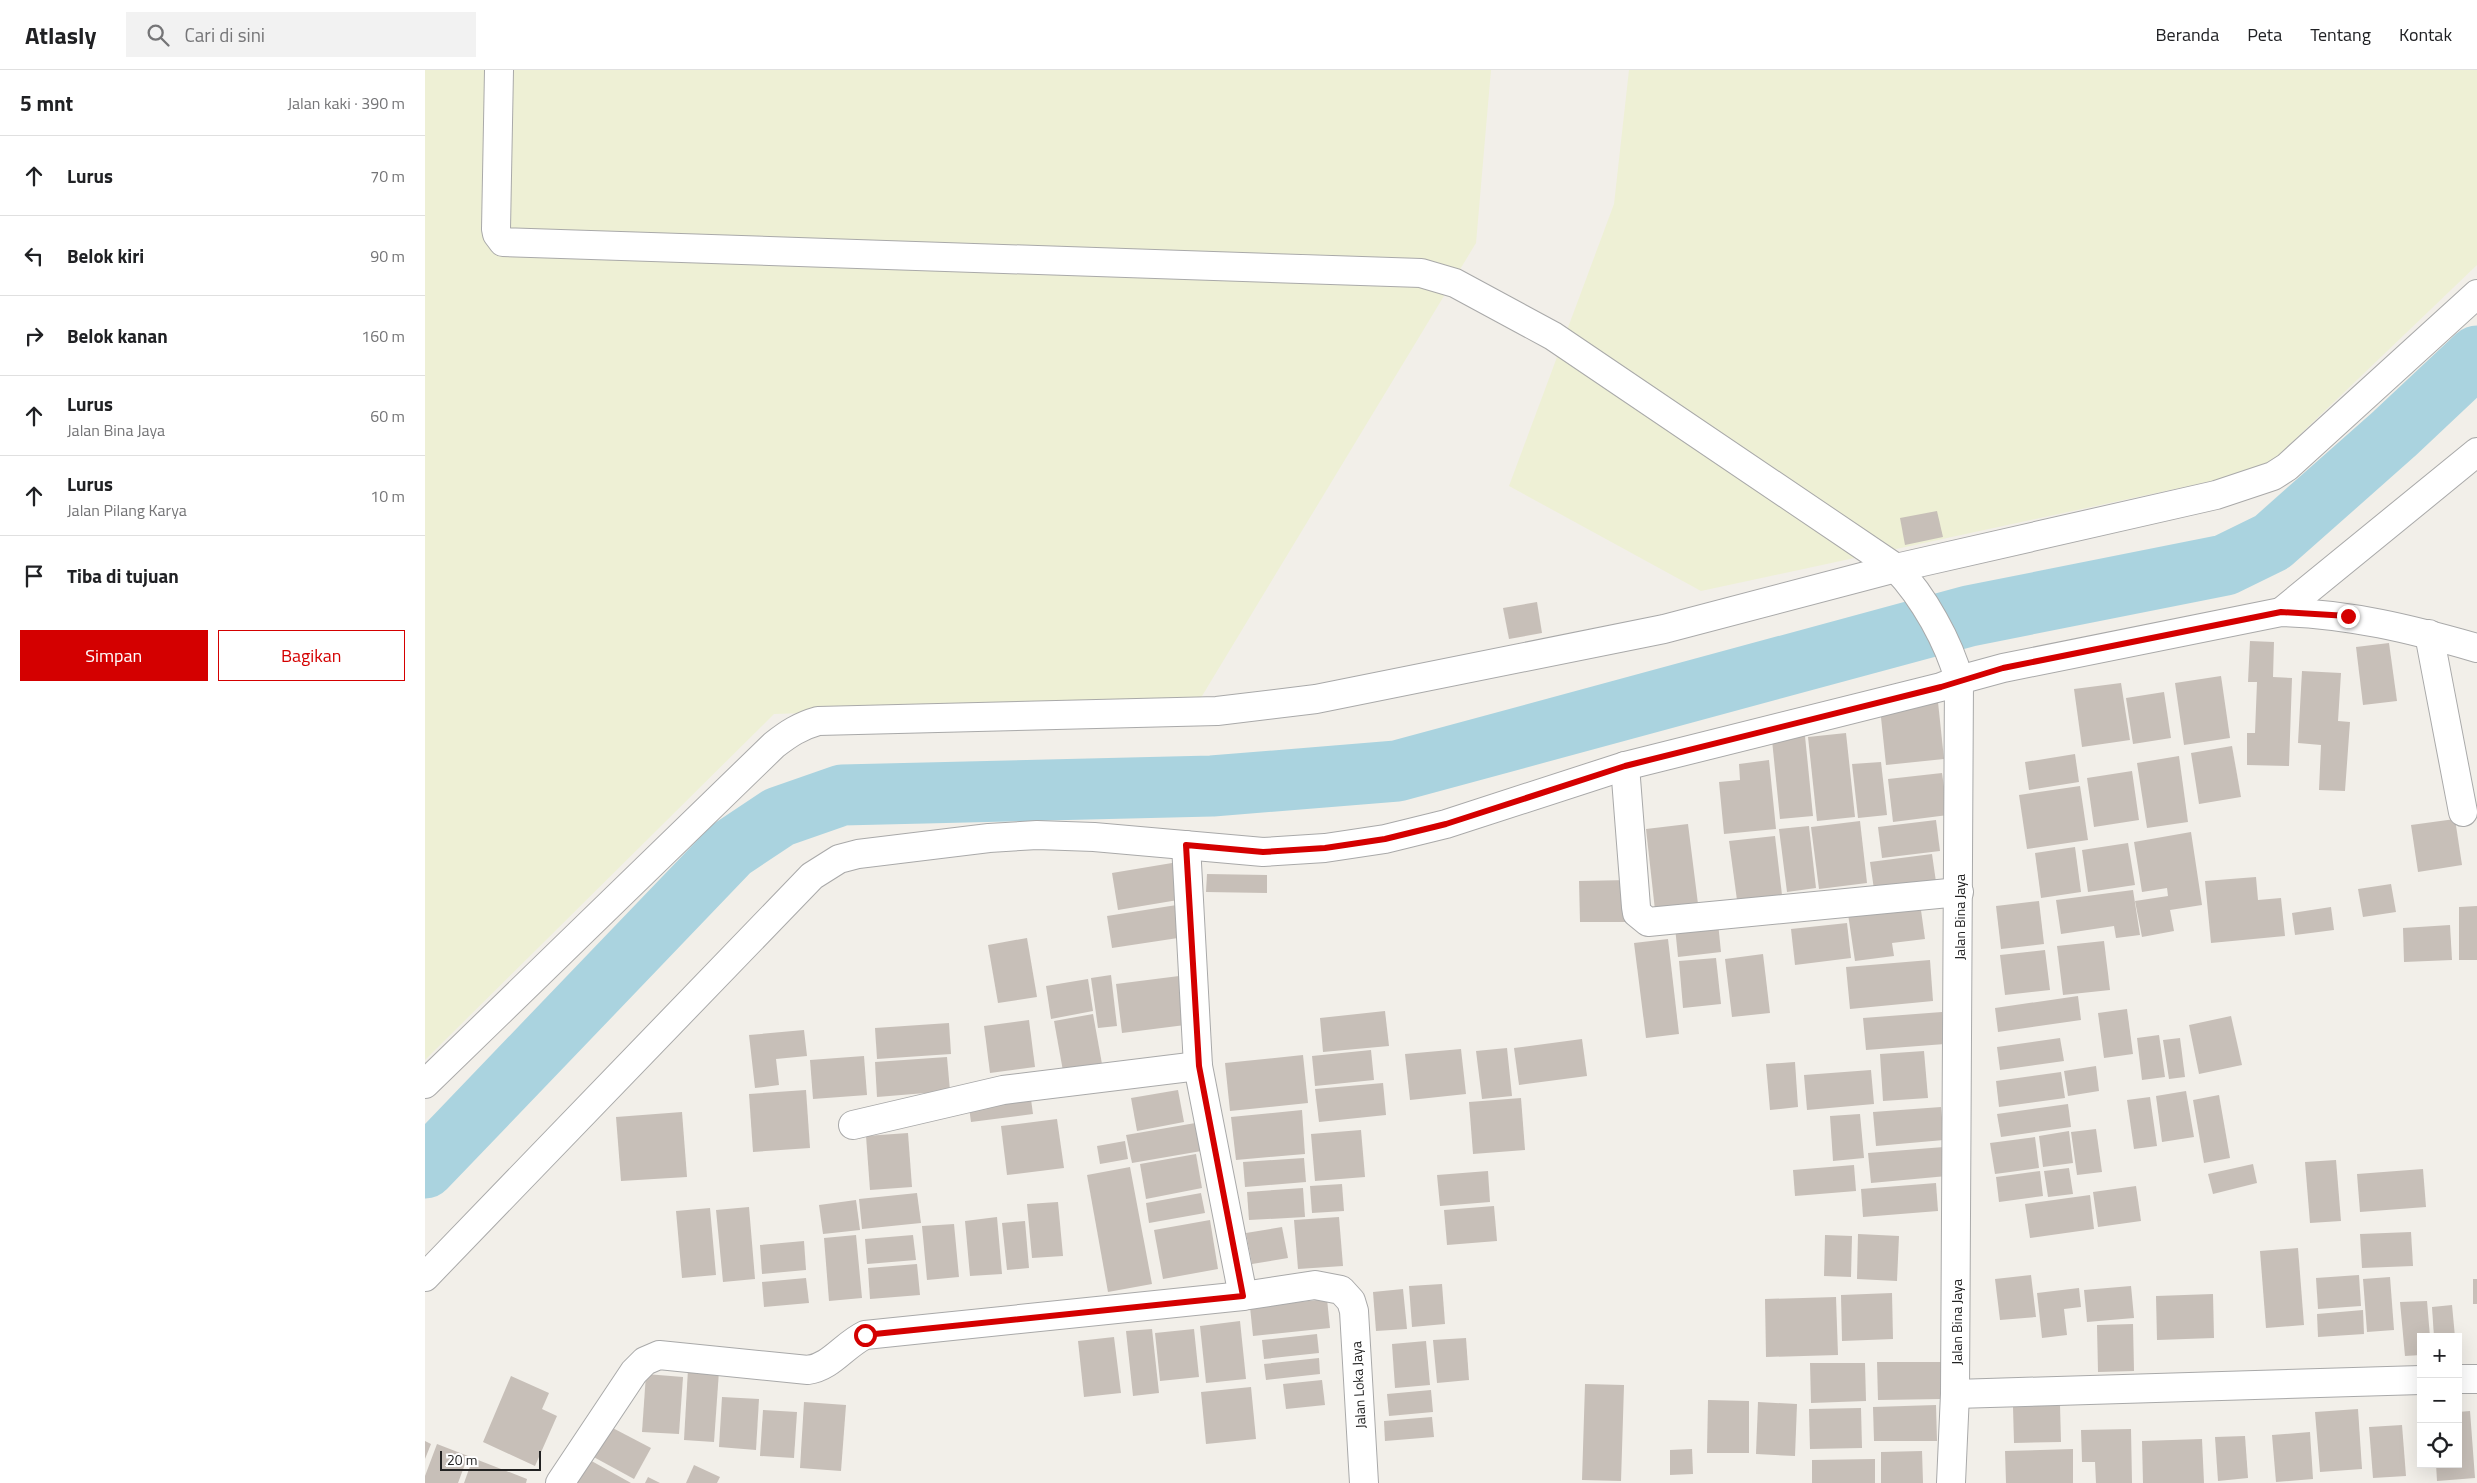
<!DOCTYPE html>
<html lang="id">
<head>
<meta charset="utf-8">
<style>
  :root { --surface:#fff; --page:#f2f2f2; --text:#202124; --muted:#757577; --line:#e0e0e0; --accent:#d40000 }
  body { margin:0; font-family:"Titillium Web",sans-serif; background:var(--page); color:var(--text) }
  .controls { position:absolute; right:15px; bottom:15px; display:grid; overflow:hidden; border-radius:0px; box-shadow:0 5px 20px #0002 }
  .controls button { width:45px; height:45px; display:grid; place-items:center; padding:0; border:0; border-bottom:1px solid var(--line); background:var(--surface); color:var(--text); font:25px sans-serif }
  .scale { position:absolute; left:15px; bottom:12px; width:101px; box-sizing:border-box; padding-left:5px; border:2px solid #222; border-top:0; font-size:14px; line-height:18px; white-space:nowrap; color:#222; -webkit-text-stroke:4px #fff; paint-order:stroke }
  .stop { position:absolute; width:15px; height:15px; margin:-11px; border:4px solid #d40000; border-radius:50%; background:#fff }
  .stop.end { background:#d40000; border-color:#fff; box-shadow:0 1px 5px #0008 }
  .list { margin:0; padding:0; list-style:none }
  h2 { display:flex; justify-content:space-between; align-items:center; height:65px; margin:0; padding:0 20px; font-size:21px }
  h2 small { font-size:16px; font-weight:400; color:var(--muted) }
  .list li { display:grid; grid-template-columns:32px 1fr auto; gap:15px; align-items:center; box-sizing:border-box; height:80px; padding:0 20px; border-top:1px solid var(--line) }
  .list b { display:block; font-size:19px; white-space:nowrap }
  .list p { margin:0; font-size:16px; white-space:nowrap; color:var(--muted) }
  .list em { font-size:16px; font-style:normal; color:var(--muted) }
  .actions { display:flex; gap:10px; padding:15px 20px }
  .actions a { flex:1; padding:11px 0; border:1px solid var(--accent); border-radius:0px; text-align:center; font-size:18px; color:var(--accent) }
  .actions .main { background:var(--accent); color:#fff }
  .icon { flex:none; width:28px; height:28px; fill:none; stroke:currentColor; stroke-width:2; stroke-linecap:round; stroke-linejoin:round }
  .map { position:relative; flex:none; width:2052px; height:1413px; overflow:hidden }
  header { display:flex; align-items:center; gap:30px; box-sizing:border-box; height:70px; padding:0 25px; background:var(--surface); border-bottom:1px solid var(--line) }
  header strong { font-size:24px }
  nav { display:flex; gap:28px; margin-inline-start:auto; font-size:18px }
  .search { width:350px; height:45px; background:var(--page); display:flex; align-items:center; gap:12px; box-sizing:border-box; padding:0 18px; border-radius:0px; color:var(--muted); font-size:19px }
  main { display:flex }
  aside { flex:1; background:var(--surface) }
  .map>svg:first-child { display:block }
</style>
</head>
<body>
<header>
<strong>Atlasly</strong>
<div class="search"><svg class="icon" aria-label="search" viewBox="0 0 24 24"><circle cx="10" cy="10" r="6"/><path d="M15 15l6 6"/></svg>Cari di sini</div>
<nav><a>Beranda</a><a>Peta</a><a>Tentang</a><a>Kontak</a></nav>
</header>
<main>
<aside>
<h2>5 mnt<small>Jalan kaki · 390 m</small></h2>
<ul class="list">
<li><svg class="icon" aria-label="ahead" viewBox="0 0 24 24"><path d="M12 20V5M6 11l6-6 6 6"/></svg><div><b>Lurus</b></div><em>70 m</em></li>
<li><svg class="icon" aria-label="left" viewBox="0 0 24 24"><path d="M17 20v-9H6M10 6l-5 5 5 5"/></svg><div><b>Belok kiri</b></div><em>90 m</em></li>
<li><svg class="icon" aria-label="right" viewBox="0 0 24 24"><path d="M7 20v-9h11M14 6l5 5-5 5"/></svg><div><b>Belok kanan</b></div><em>160 m</em></li>
<li><svg class="icon" aria-label="ahead" viewBox="0 0 24 24"><path d="M12 20V5M6 11l6-6 6 6"/></svg><div><b>Lurus</b><p>Jalan Bina Jaya</p></div><em>60 m</em></li>
<li><svg class="icon" aria-label="ahead" viewBox="0 0 24 24"><path d="M12 20V5M6 11l6-6 6 6"/></svg><div><b>Lurus</b><p>Jalan Pilang Karya</p></div><em>10 m</em></li>
<li><svg class="icon" aria-label="arrive" viewBox="0 0 24 24"><path d="M6 21V4h12l-3 4 3 4H6"/></svg><div><b>Tiba di tujuan</b></div></li>
</ul>
<div class="actions"><a class="main">Simpan</a><a>Bagikan</a></div>
</aside>
<div class="map">
<svg width="2052" height="1413" viewBox="0 0 2052 1413">
  <rect width="100%" height="100%" fill="#f2efe9"/>
  <g fill="#eef0d5">
    <path d="M0,0H1066L1051,173L774,631L349,644L0,990Z"/>
    <path d="M1204,0H2052V195L1838,400L1276,521L1084,416L1189,134Z"/>
  </g>
  <g fill="none" stroke-linecap="round" stroke-linejoin="round">
    <path stroke="#aad3df" stroke-width="61" d="M0,1098L306,779L354,747L417,725L787,716L972,701L1544,546L1800,495L1847,472L1969,364L2052,286"/>
  </g>
  <g fill="#c7bfb8">
    <path d="M1512,441L1518,467L1480,475L1475,448Z"/>
    <path d="M1112,532L1117,563L1084,569L1078,538Z"/>
    <path d="M1825,571L1849,572L1848,607L1867,608L1864,696L1822,695V663H1830L1832,612H1823Z"/>
    <path d="M1964,573L1972,631L1938,635L1931,577Z"/>
    <path d="M1877,601L1916,603L1913,651L1925,652L1920,721L1894,720L1896,675L1873,673Z"/>
    <path d="M1796,606L1805,668L1759,675L1750,613Z"/>
    <path d="M1696,613L1705,670L1657,677L1649,619Z"/>
    <path d="M1739,622L1746,668L1708,674L1701,628Z"/>
    <path d="M1513,632L1519,689L1461,695L1455,638Z"/>
    <path d="M1421,663L1430,747L1392,751L1383,667Z"/>
    <path d="M1380,666L1388,746L1355,749L1347,670Z"/>
    <path d="M1807,676L1816,727L1774,734L1766,683Z"/>
    <path d="M1650,684L1654,712L1604,720L1600,692Z"/>
    <path d="M1754,686L1763,752L1722,758L1712,693Z"/>
    <path d="M1344,690L1351,759L1299,764L1294,712L1315,710L1314,694Z"/>
    <path d="M1456,692L1462,745L1433,748L1427,694Z"/>
    <path d="M1707,701L1714,750L1669,757L1662,708Z"/>
    <path d="M1517,703L1523,745L1468,752L1463,709Z"/>
    <path d="M1655,716L1663,770L1602,779L1594,725Z"/>
    <path d="M2030,749L2037,795L1993,802L1986,755Z"/>
    <path d="M1511,750L1515,781L1457,788L1453,757Z"/>
    <path d="M1435,751L1442,813L1394,819L1386,757Z"/>
    <path d="M1263,754L1273,834L1230,840L1221,759Z"/>
    <path d="M1384,756L1391,818L1362,822L1354,759Z"/>
    <path d="M1766,762L1777,835L1745,840L1749,861L1717,867L1710,831L1743,826L1742,818L1717,822L1709,772Z"/>
    <path d="M1350,766L1357,825L1312,830L1304,771Z"/>
    <path d="M1703,773L1710,815L1663,822L1657,780Z"/>
    <path d="M1650,777L1656,822L1616,828L1610,783Z"/>
    <path d="M1507,784L1512,819L1450,826L1445,792Z"/>
    <path d="M753,792L759,829L693,840L687,803Z"/>
    <path d="M782,804L842,805V823L781,822Z"/>
    <path d="M1831,807L1833,830L1856,828L1860,866L1786,873L1780,811Z"/>
    <path d="M1204,810V852H1155L1154,811Z"/>
    <path d="M1966,814L1971,842L1938,847L1933,819Z"/>
    <path d="M1708,820L1715,865L1691,868L1689,856L1636,864L1631,830Z"/>
    <path d="M1614,831L1619,874L1576,879L1571,836Z"/>
    <path d="M1495,833L1500,869L1467,873L1469,886L1430,891L1423,844Z"/>
    <path d="M758,834L753,868L687,878L682,846Z"/>
    <path d="M2052,836V890H2034V837Z"/>
    <path d="M1906,837L1909,860L1870,865L1867,843Z"/>
    <path d="M1293,853L1296,882L1253,887L1250,857Z"/>
    <path d="M1422,853L1426,888L1370,895L1366,859Z"/>
    <path d="M2025,855L2027,890L1979,892L1978,858Z"/>
    <path d="M602,868L612,927L573,933L563,875Z"/>
    <path d="M1243,869L1254,964L1221,968L1209,873Z"/>
    <path d="M1679,871L1685,920L1638,925L1632,876Z"/>
    <path d="M1620,880L1625,920L1580,925L1575,885Z"/>
    <path d="M1338,884L1345,943L1307,947L1300,889Z"/>
    <path d="M1291,888L1296,934L1258,938L1254,891Z"/>
    <path d="M1505,890L1508,931L1425,939L1421,897Z"/>
    <path d="M686,905L692,956L673,958L666,908Z"/>
    <path d="M762,905L768,954L697,963L691,914Z"/>
    <path d="M663,909L668,941L626,949L621,916Z"/>
    <path d="M1653,926L1656,950L1573,962L1570,938Z"/>
    <path d="M1702,939L1708,984L1679,988L1673,943Z"/>
    <path d="M960,941L964,976L898,982L895,948Z"/>
    <path d="M1517,942L1520,974L1441,980L1438,948Z"/>
    <path d="M668,944L677,994L638,1001L629,951Z"/>
    <path d="M1806,946L1817,995L1774,1004L1764,955Z"/>
    <path d="M604,950L610,997L565,1003L559,956Z"/>
    <path d="M524,953L526,984L452,989L450,958Z"/>
    <path d="M379,960L382,986L351,989L354,1015L330,1018L324,965Z"/>
    <path d="M1734,965L1740,1007L1717,1010L1712,968Z"/>
    <path d="M1635,968L1639,991L1575,1000L1572,977Z"/>
    <path d="M1755,968L1760,1007L1744,1009L1738,970Z"/>
    <path d="M1157,969L1162,1006L1094,1015L1089,978Z"/>
    <path d="M1082,978L1087,1026L1057,1029L1051,981Z"/>
    <path d="M1036,979L1041,1024L985,1030L980,984Z"/>
    <path d="M946,980L949,1010L890,1016L887,986Z"/>
    <path d="M1499,981L1503,1028L1458,1031L1455,984Z"/>
    <path d="M878,985L883,1033L805,1041L800,993Z"/>
    <path d="M439,986L442,1025L388,1029L385,990Z"/>
    <path d="M522,987L525,1021L452,1027L450,992Z"/>
    <path d="M1370,992L1373,1037L1345,1040L1341,994Z"/>
    <path d="M1671,996L1674,1021L1643,1026L1639,1001Z"/>
    <path d="M1446,1000L1449,1034L1382,1040L1379,1005Z"/>
    <path d="M1636,1002L1640,1028L1574,1037L1571,1011Z"/>
    <path d="M958,1013L961,1045L894,1052L890,1019Z"/>
    <path d="M381,1020L385,1078L328,1082L324,1024Z"/>
    <path d="M753,1020L759,1052L712,1061L706,1028Z"/>
    <path d="M1761,1021L1769,1067L1737,1072L1731,1026Z"/>
    <path d="M605,1022L608,1044L546,1052L543,1030Z"/>
    <path d="M1794,1025L1805,1088L1779,1093L1768,1030Z"/>
    <path d="M1725,1027L1732,1076L1709,1079L1702,1030Z"/>
    <path d="M1096,1028L1100,1080L1048,1084L1044,1032Z"/>
    <path d="M1643,1034L1646,1057L1576,1067L1572,1044Z"/>
    <path d="M1516,1037L1519,1070L1451,1076L1448,1042Z"/>
    <path d="M877,1040L880,1084L811,1090L806,1047Z"/>
    <path d="M257,1042L262,1107L196,1111L191,1047Z"/>
    <path d="M1435,1044L1439,1088L1408,1091L1405,1046Z"/>
    <path d="M632,1049L639,1098L582,1105L576,1056Z"/>
    <path d="M782,1051L788,1079L707,1093L701,1065Z"/>
    <path d="M1671,1059L1677,1102L1652,1105L1646,1062Z"/>
    <path d="M936,1060L940,1107L890,1111L886,1064Z"/>
    <path d="M1644,1061L1648,1093L1618,1097L1614,1066Z"/>
    <path d="M483,1063L487,1117L445,1120L441,1066Z"/>
    <path d="M1610,1067L1614,1098L1570,1104L1565,1073Z"/>
    <path d="M700,1071L703,1089L675,1094L672,1076Z"/>
    <path d="M1519,1077L1522,1106L1446,1113L1443,1083Z"/>
    <path d="M771,1084L777,1118L721,1129L715,1094Z"/>
    <path d="M879,1088L881,1112L820,1117L818,1092Z"/>
    <path d="M1911,1090L1916,1151L1885,1153L1880,1092Z"/>
    <path d="M1828,1094L1832,1113L1788,1124L1783,1104Z"/>
    <path d="M1429,1095L1431,1121L1370,1126L1368,1100Z"/>
    <path d="M705,1097L727,1214L683,1222L662,1105Z"/>
    <path d="M1644,1098L1648,1124L1623,1127L1619,1101Z"/>
    <path d="M1998,1099L2001,1137L1935,1142L1932,1104Z"/>
    <path d="M1063,1101L1065,1132L1015,1136L1012,1105Z"/>
    <path d="M1615,1101L1618,1126L1574,1132L1571,1107Z"/>
    <path d="M1511,1113L1513,1141L1438,1147L1436,1119Z"/>
    <path d="M917,1114L919,1141L887,1143L885,1116Z"/>
    <path d="M1711,1116L1716,1151L1673,1157L1668,1122Z"/>
    <path d="M878,1118L880,1147L824,1150L822,1122Z"/>
    <path d="M492,1123L496,1153L437,1159L434,1129Z"/>
    <path d="M776,1123L780,1143L724,1153L721,1133Z"/>
    <path d="M1665,1125L1669,1159L1605,1168L1600,1134Z"/>
    <path d="M431,1130L435,1160L398,1164L394,1135Z"/>
    <path d="M633,1132L638,1186L607,1188L602,1134Z"/>
    <path d="M1069,1136L1072,1171L1022,1175L1019,1140Z"/>
    <path d="M324,1137L330,1209L298,1212L291,1140Z"/>
    <path d="M285,1138L291,1205L257,1208L251,1141Z"/>
    <path d="M572,1147L577,1204L545,1206L540,1151Z"/>
    <path d="M914,1147L918,1196L873,1199L869,1150Z"/>
    <path d="M785,1150L793,1199L738,1209L729,1160Z"/>
    <path d="M600,1151L604,1198L582,1200L577,1153Z"/>
    <path d="M529,1154L534,1207L502,1210L497,1156Z"/>
    <path d="M857,1157L863,1188L827,1194L821,1163Z"/>
    <path d="M1986,1162L1988,1196L1937,1198L1935,1164Z"/>
    <path d="M1433,1164L1474,1166L1472,1211L1432,1209Z"/>
    <path d="M431,1165L437,1228L404,1231L399,1168Z"/>
    <path d="M488,1165L491,1190L442,1194L440,1169Z"/>
    <path d="M1400,1165L1427,1166L1426,1207L1399,1206Z"/>
    <path d="M379,1171L381,1200L337,1204L335,1175Z"/>
    <path d="M1873,1178L1879,1255L1841,1258L1835,1181Z"/>
    <path d="M492,1194L495,1225L445,1229L443,1198Z"/>
    <path d="M1606,1205L1611,1247L1575,1250L1570,1209Z"/>
    <path d="M1934,1205L1936,1236L1893,1239L1891,1208Z"/>
    <path d="M1965,1207L1969,1260L1942,1262L1938,1209Z"/>
    <path d="M381,1208L384,1233L339,1237L337,1212Z"/>
    <rect x="2048" y="1209" width="4" height="25"/>
    <path d="M1017,1214L1020,1254L987,1257L984,1216Z"/>
    <path d="M1706,1216L1709,1248L1662,1252L1659,1220Z"/>
    <path d="M1654,1218L1656,1237L1639,1239L1642,1265L1617,1268L1612,1223Z"/>
    <path d="M978,1219L982,1259L951,1261L948,1222Z"/>
    <path d="M1467,1223L1468,1269L1417,1271L1416,1225Z"/>
    <path d="M1788,1224L1789,1268L1732,1270L1731,1226Z"/>
    <path d="M1411,1227L1413,1285L1341,1287L1340,1229Z"/>
    <path d="M902,1229L905,1258L828,1266L825,1237Z"/>
    <path d="M2002,1231L2005,1267H1996V1285L1980,1286L1975,1232Z"/>
    <path d="M2027,1235L2030,1267H2009L2007,1237Z"/>
    <path d="M1938,1240L1939,1264L1893,1267L1892,1244Z"/>
    <path d="M815,1251L821,1309L781,1313L775,1256Z"/>
    <path d="M1708,1254L1709,1301L1673,1302L1672,1255Z"/>
    <path d="M727,1259L734,1323L708,1326L701,1261Z"/>
    <path d="M769,1259L774,1307L735,1311L730,1263Z"/>
    <path d="M892,1264L894,1283L839,1289L837,1270Z"/>
    <path d="M689,1267L696,1323L659,1327L653,1271Z"/>
    <path d="M1041,1268L1044,1310L1012,1313L1008,1270Z"/>
    <path d="M1001,1271L1005,1315L970,1318L967,1274Z"/>
    <path d="M894,1288L895,1304L841,1310L839,1294Z"/>
    <path d="M1452,1292H1516L1517,1329L1453,1330Z"/>
    <path d="M1385,1293H1440L1441,1331L1386,1333Z"/>
    <path d="M263,1299L294,1301L289,1372L259,1370Z"/>
    <path d="M221,1304L258,1307L254,1364L217,1362Z"/>
    <path d="M86,1306L124,1323L117,1339L132,1346L110,1396L58,1372Z"/>
    <path d="M897,1310L900,1335L861,1339L858,1314Z"/>
    <path d="M1160,1314L1199,1315L1196,1411L1157,1410Z"/>
    <path d="M826,1317L831,1369L781,1374L776,1322Z"/>
    <path d="M1006,1320L1008,1342L964,1346L962,1324Z"/>
    <path d="M297,1327L334,1329L331,1380L294,1377Z"/>
    <path d="M1283,1330L1324,1331V1383H1282Z"/>
    <path d="M379,1332L421,1335L416,1401L375,1398Z"/>
    <path d="M1333,1332L1372,1334L1370,1386L1331,1384Z"/>
    <path d="M1511,1335L1512,1371H1449L1448,1337Z"/>
    <path d="M1635,1335L1636,1372L1589,1373L1588,1337Z"/>
    <path d="M1436,1338L1437,1378L1385,1379L1384,1339Z"/>
    <path d="M1933,1339L1937,1399L1895,1402L1890,1342Z"/>
    <path d="M338,1340L372,1342L369,1388L335,1386Z"/>
    <path d="M2045,1341L2050,1408L2012,1411L2011,1394H2033V1342Z"/>
    <path d="M1007,1347L1009,1367L960,1371L959,1351Z"/>
    <path d="M182,1355L226,1378L209,1409L165,1385Z"/>
    <path d="M1977,1355L1981,1406L1948,1408L1944,1357Z"/>
    <path d="M1706,1359L1707,1413H1671L1670,1392H1657L1656,1360Z"/>
    <path d="M1885,1362L1888,1409L1851,1412L1847,1365Z"/>
    <path d="M1820,1366L1823,1408L1793,1411L1790,1367Z"/>
    <path d="M1777,1369L1779,1413H1718L1717,1371Z"/>
    <path d="M0,1371L6,1374L0,1389Z"/>
    <path d="M12,1374L43,1386L33,1413H0V1406Z"/>
    <path d="M1267,1379L1268,1404L1245,1405V1380Z"/>
    <path d="M1648,1379V1413H1581L1580,1381Z"/>
    <path d="M1497,1381L1498,1413H1456V1382Z"/>
    <path d="M48,1388L102,1409L101,1413H39Z"/>
    <path d="M163,1389L206,1413H150Z"/>
    <path d="M1450,1389V1413H1387V1390Z"/>
    <path d="M269,1395L295,1407L292,1413H261Z"/>
    <path d="M223,1407L235,1413H220Z"/>
  </g>
  <g fill="none" stroke-linecap="round" stroke-linejoin="round">
    <defs>
      <g id="minor">
        <path d="M1856,542L2052,382"/>
        <path d="M2004,564L2038,742"/>
        <path d="M1200,696L1211,837L1212,843L1223,852L1534,822"/>
        <path d="M761,775L773,996L818,1226"/>
        <path d="M0,1014L349,675C363,664 375,656 393,651L792,641L891,629L1239,559L1471,498L1791,425L1848,406L1862,397L2052,224"/>
        <path d="M428,1055L578,1020L773,996"/>
        <path d="M0,1207L387,806L414,789L433,784L564,768L612,765L669,767L838,782L900,778L960,769L1021,754L1200,696L1516,617L1534,610C1524,572 1498,526 1471,498L1128,266L1030,213L996,203L78,172L72,164L71,159L74,0"/>
        <path d="M2033,1309H2052"/>
        <path d="M1530,1324L1996,1310"/>
        <path d="M135,1413L209,1302L220,1291L234,1285L383,1300C406,1297 419,1275 440,1265L818,1226L890,1215L916,1220L926,1231L929,1241L939,1413"/>
        <path d="M1526,1413L1530,1324L1534,610L1578,598L1856,542C1925,544 1986,559 2052,578"/>
      </g>
    </defs>
    <use href="#minor" stroke="#a9a9a9" stroke-width="30"/>
    <use href="#minor" stroke="#fff" stroke-width="28"/>
  </g>
  <g fill="none" stroke-linecap="round" stroke-linejoin="round">
    <path stroke="#d40000" stroke-width="6" d="M440,1265L818,1226L774,996L761,775L838,782L900,778L960,769L1021,754L1200,696L1516,617L1578,598L1856,542L1923,546"/>
  </g>
  <g text-anchor="middle" dominant-baseline="central" stroke-width="4" stroke-linejoin="round" paint-order="stroke">
    <g font-size="14" fill="#222" stroke="#fff">
      <text transform="translate(1534 847) rotate(-90)">Jalan Bina Jaya</text>
      <text transform="translate(1531 1252) rotate(-90)">Jalan Bina Jaya</text>
      <text transform="translate(933 1315) rotate(-93)">Jalan Loka Jaya</text>
    </g>
  </g>
</svg>
<div class="controls">
<button>+</button>
<button>−</button>
<button><svg class="icon" aria-label="locate" viewBox="0 0 24 24"><circle cx="12" cy="12" r="6"/><path d="M12 2v4M12 18v4M2 12h4M18 12h4"/></svg></button>
</div>
<div class="scale">20 m</div>
<div class="stop" style="left:440px;top:1265px"></div>
<div class="stop end" style="left:1923px;top:546px"></div>
</div>
</main>
</body>
</html>
